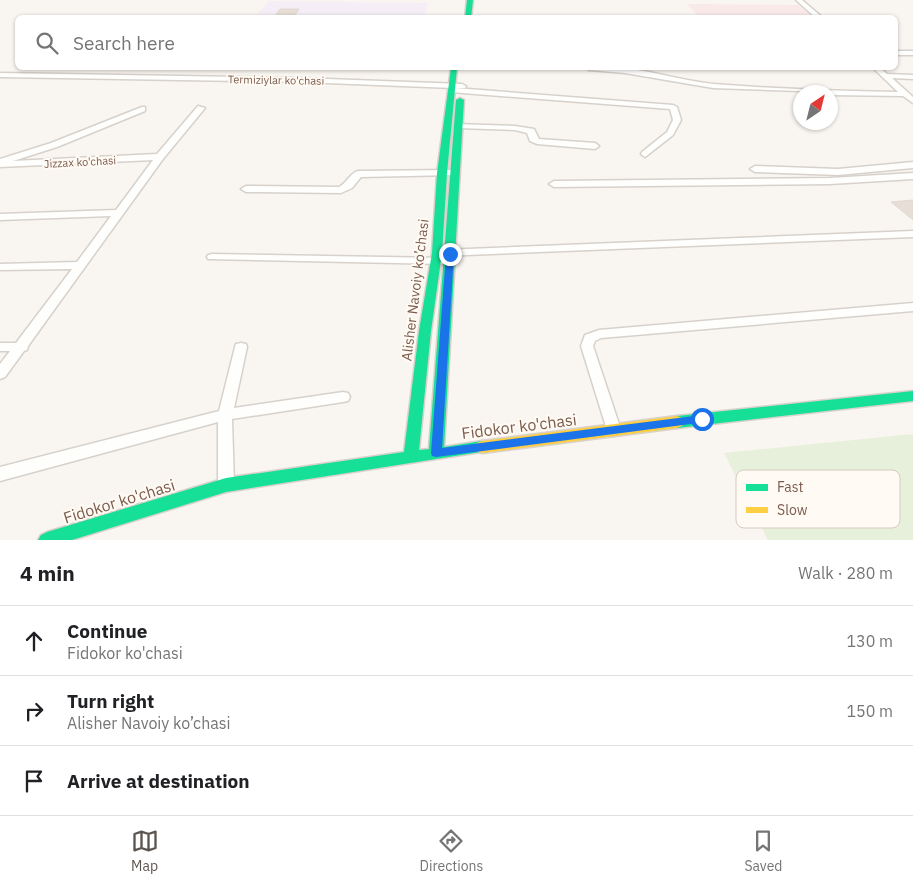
<!DOCTYPE html>
<html lang="en">
<head>
<meta charset="utf-8">
<style>
  :root { --surface:#fff; --page:#f2f2f2; --text:#202124; --muted:#757577; --line:#e0e0e0; --accent:#5c5450 }
  body { margin:0; font-family:"IBM Plex Sans",sans-serif; background:var(--page); color:var(--text) }
  .compass { position:absolute; left:793px; top:85px; width:45px; height:45px; border-radius:50%; background:var(--surface); box-shadow:0 1px 4px #0004; rotate:35deg }
  .stop { position:absolute; width:15px; height:15px; margin:-11px; border:4px solid #1a73e8; border-radius:50%; background:#fff }
  .stop.end { background:#1a73e8; border-color:#fff; box-shadow:0 1px 5px #0008 }
  .list { margin:0; padding:0; list-style:none }
  h2 { display:flex; justify-content:space-between; align-items:center; height:65px; margin:0; padding:0 20px; font-size:21px }
  h2 small { font-size:16px; font-weight:400; color:var(--muted) }
  .list li { display:grid; grid-template-columns:32px 1fr auto; gap:15px; align-items:center; box-sizing:border-box; height:70px; padding:0 20px; border-top:1px solid var(--line) }
  .list b { display:block; font-size:19px; white-space:nowrap }
  .list p { margin:0; font-size:16px; white-space:nowrap; color:var(--muted) }
  .list em { font-size:16px; font-style:normal; color:var(--muted) }
  .icon { flex:none; width:28px; height:28px; fill:none; stroke:currentColor; stroke-width:2; stroke-linecap:round; stroke-linejoin:round }
  .map { position:relative; flex:none; width:913px; height:540px; overflow:hidden }
  .search { position:absolute; background:var(--surface); box-shadow:0 1px 4px #0004; left:15px; right:15px; top:15px; height:55px; display:flex; align-items:center; gap:12px; box-sizing:border-box; padding:0 18px; border-radius:8px; color:var(--muted); font-size:19px }
  .sheet { height:275px; background:var(--surface) }
  nav { display:flex; justify-content:space-around; align-items:center; box-sizing:border-box; height:70px; border-top:1px solid var(--line); background:var(--surface); font-size:14px; color:var(--muted) }
  nav a { display:grid; justify-items:center; gap:2px }
  nav .on { color:var(--accent) }
  .map>svg:first-child { display:block }
</style>
</head>
<body>
<div class="map">
<svg width="913" height="540" viewBox="0 0 913 540">
  <rect width="100%" height="100%" fill="#f9f5f0"/>
  <path fill="#f6eef6" d="M269,1L428,3L425,17L254,18Z"/>
  <path fill="#fae9e9" d="M687,4L799,5L813,17H699Z"/>
  <path fill="#e7f0db" d="M913,434V540H768L724,453Z"/>
  <g fill="#e6ded7" stroke="#e2d8d2">
    <path d="M280,9H299L293,18H274Z"/>
    <path d="M913,200V220L891,202Z"/>
  </g>
  <g fill="none" stroke-linecap="round" stroke-linejoin="round">
    <defs>
      <g id="street">
        <path d="M796,0H802L823,18H816Z"/>
        <rect x="896" y="51" width="17" height="4"/>
        <path d="M586,68C628,62 672,80 714,84C776,89 837,91 898,92L873,68H880L887,74L913,75V79L892,78L913,97V103L903,96L830,95V92L713,88L625,73L589,70Z"/>
        <path d="M0,73L301,78L462,84L466,86L465,88H455L673,105L677,107L681,120L673,135L645,157L641,154L642,152L667,132L673,120L670,109L450,92L449,90L453,88L301,82L0,77Z"/>
        <path d="M198,106L205,108L163,159L28,346L27,350L24,351L5,377L0,379V364L10,351H0V343H16L72,269L0,270V264L77,262L111,216L0,220V214L116,210L153,160L0,167V159L51,143L142,107H145V111L57,147L13,161L157,154Z"/>
        <path d="M455,124L515,126L534,129L539,139L595,143L599,146L595,149L537,144L530,141L527,133L515,130L458,128L454,126Z"/>
        <path d="M913,162V168L838,175L755,172L750,169L755,166L838,169Z"/>
        <path d="M452,170L457,173L455,175L361,177L352,188L341,193L246,192L241,189L246,186L339,187C347,183 350,173 358,171Z"/>
        <path d="M913,173V179L830,184L554,187L549,184L554,181L830,178Z"/>
        <path d="M913,231V237L443,256L438,253L443,250Z"/>
        <path d="M212,254L443,258L449,261L443,264L208,259L207,257L208,255Z"/>
        <path d="M913,303V311L601,338L595,341L593,346L621,430L619,434L614,436L609,434L607,430L581,346L585,335L599,330Z"/>
        <path d="M241,343L246,344L247,347L234,408L343,392L348,393L350,397L348,401L343,402L232,419L234,485L232,490L226,492L220,490L218,485V422L0,481V467L219,411L235,347L236,344Z"/>
      </g>
      <g id="fast">
        <path d="M467,0H473L471,18H465Z"/>
        <path d="M451,68H457L447,173L442,253L431,331L419,450L429,449L456,100L460,98L464,100L444,447L482,441L487,443L490,447L487,451L226,492L72,540H38L41,535L47,532L226,478L404,452L419,331L432,253L437,173Z"/>
        <path d="M913,391V401L677,428L672,426L670,422L672,418L677,416Z"/>
      </g>
      <path id="slow" d="M677,416L682,418L684,422L682,426L677,428L482,453L477,451L474,447L477,443L482,441Z"/>
    </defs>
    <use href="#street" stroke="#d7d1cb" stroke-width="3"/>
    <use href="#fast" stroke="#d9d2cb" stroke-width="3"/>
    <use href="#slow" stroke="#d9d2cb" stroke-width="3"/>
    <use href="#street" fill="#fefefd" fill-rule="evenodd"/>
    <use href="#fast" fill="#16e098" fill-rule="evenodd"/>
    <use href="#slow" fill="#ffcf43" fill-rule="evenodd"/>
  </g>
  <path fill="#1a73e8" d="M450,251L454,254L442,448L702,415L706,416V422L436,457L432,456L431,453L446,254Z"/>
  <g text-anchor="middle" dominant-baseline="central" stroke-width="4" stroke-linejoin="round" paint-order="stroke">
    <g font-size="11" fill="#7a5c4d" stroke="#fffaf3">
      <text transform="translate(276 80) rotate(1)">Termiziylar ko'chasi</text>
      <text transform="translate(80 162) rotate(-3)">Jizzax ko'chasi</text>
    </g>
    <g font-size="14" fill="#7a5c4d" stroke="#fffaf3">
      <text transform="translate(415 290) rotate(-83)">Alisher Navoiy ko’chasi</text>
    </g>
    <g font-size="16" fill="#7a5c4d" stroke="#fffaf3">
      <text transform="translate(519 426) rotate(-7)">Fidokor ko'chasi</text>
      <text transform="translate(119 501) rotate(-17)">Fidokor ko'chasi</text>
    </g>
  </g>
  <rect x="736" y="470" width="164" height="58" rx="8" fill="#fffaf3" stroke="#d7cbc1" stroke-width="1"/>
  <rect x="746" y="484" width="22" height="7" fill="#16e098"/>
  <rect x="746" y="507" width="22" height="6" fill="#ffcf43"/>
  <g font-size="14" fill="#7a5c4d">
    <text x="777" y="492">Fast</text>
    <text x="777" y="515">Slow</text>
  </g>
</svg>
<svg class="compass" viewBox="-18 -18 36 36"><path d="M0-13l5 13h-10z" fill="#e53935"/><path d="M0 13l5-13h-10z" fill="#757577"/></svg>
<div class="stop" style="left:702px;top:419px"></div>
<div class="stop end" style="left:450px;top:254px"></div>
<div class="search"><svg class="icon" aria-label="search" viewBox="0 0 24 24"><circle cx="10" cy="10" r="6"/><path d="M15 15l6 6"/></svg>Search here</div>
</div>
<section class="sheet">
<h2>4 min<small>Walk · 280 m</small></h2>
<ul class="list">
<li><svg class="icon" aria-label="ahead" viewBox="0 0 24 24"><path d="M12 20V5M6 11l6-6 6 6"/></svg><div><b>Continue</b><p>Fidokor ko'chasi</p></div><em>130 m</em></li>
<li><svg class="icon" aria-label="right" viewBox="0 0 24 24"><path d="M7 20v-9h11M14 6l5 5-5 5"/></svg><div><b>Turn right</b><p>Alisher Navoiy ko’chasi</p></div><em>150 m</em></li>
<li><svg class="icon" aria-label="arrive" viewBox="0 0 24 24"><path d="M6 21V4h12l-3 4 3 4H6"/></svg><div><b>Arrive at destination</b></div></li>
</ul>
</section>
<nav>
<a class="on"><svg class="icon" aria-label="map" viewBox="0 0 24 24"><path d="M3 6l6-2 6 2 6-2v14l-6 2-6-2-6 2zM9 4v14M15 6v14"/></svg>Map</a>
<a><svg class="icon" aria-label="directions" viewBox="0 0 24 24"><path d="M12 3l9 9-9 9-9-9zM9 14v-3h6M13 9l2 2-2 2"/></svg>Directions</a>
<a><svg class="icon" aria-label="saved" viewBox="0 0 24 24"><path d="M7 4h10v16l-5-4-5 4z"/></svg>Saved</a>
</nav>
</body>
</html>
